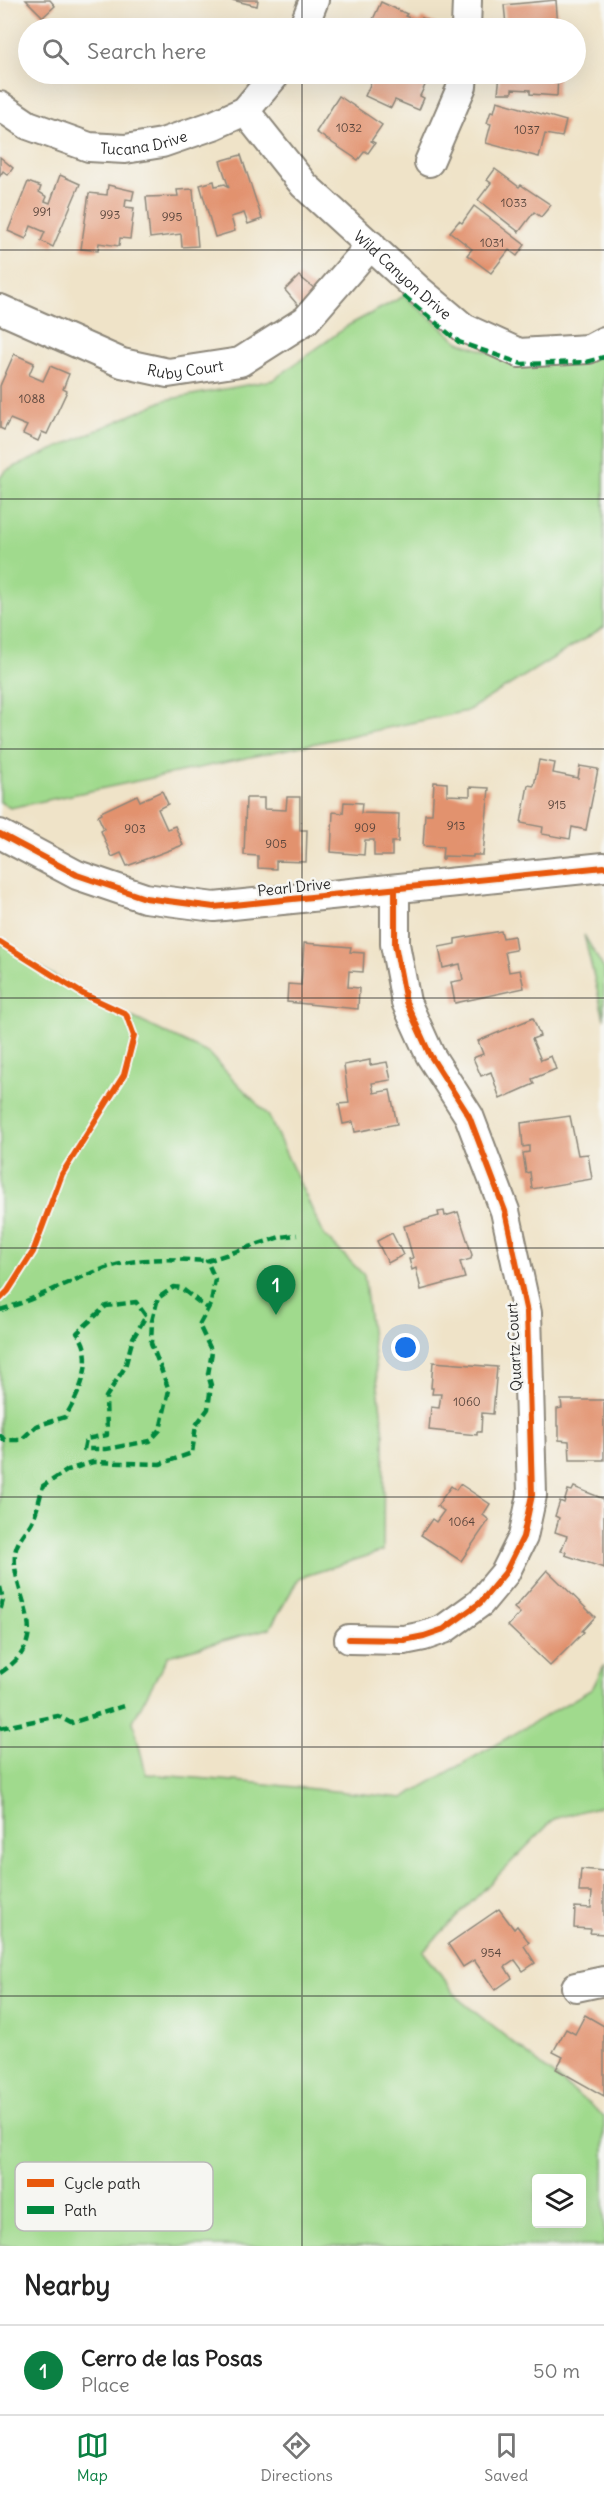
<!DOCTYPE html>
<html lang="en">
<head>
<meta charset="utf-8">
<style>
  :root { --surface:#fff; --page:#f6f6f6; --text:#222; --muted:#767676; --line:#e0e0e0; --accent:#0b8043 }
  body { margin:0; font-family:Delius,sans-serif; background:var(--page); color:var(--text) }
  .controls { position:absolute; right:18px; bottom:18px; display:grid; overflow:hidden; border-radius:6px; box-shadow:0 6px 24px #0002 }
  .controls button { width:54px; height:54px; display:grid; place-items:center; padding:0; border:0; border-bottom:2px solid var(--line); background:var(--surface); color:var(--text); font:30px sans-serif }
  .you { position:absolute; left:406px; top:1348px; width:21px; height:21px; margin:-15px; border:4px solid #fff; border-radius:50%; background:#1a73e8; box-shadow:0 0 0 9px #1a73e833 }
  .badge { display:grid; place-items:center; width:39px; height:39px; border-radius:50%; background:var(--accent); color:#fff; font-size:20px; font-weight:700 }
  .pin { position:absolute; translate:-50% -50px; filter:drop-shadow(0 2px 3px #0008) }
  .pin::after { content:''; position:absolute; top:32px; width:21px; height:18px; background:inherit; clip-path:polygon(0 0,100% 0,50% 100%) }
  .list { margin:0; padding:0; list-style:none }
  h2 { display:flex; justify-content:space-between; align-items:center; height:78px; margin:0; padding:0 24px; font-size:26px }
  h2 small { font-size:20px; font-weight:400; color:var(--muted) }
  .list li { display:grid; grid-template-columns:39px 1fr auto; gap:18px; align-items:center; box-sizing:border-box; height:90px; padding:0 24px; border-top:2px solid var(--line) }
  .list b { display:block; font-size:22px; white-space:nowrap }
  .list p { margin:0; font-size:20px; white-space:nowrap; color:var(--muted) }
  .list em { font-size:20px; font-style:normal; color:var(--muted) }
  .icon { flex:none; width:33px; height:33px; fill:none; stroke:currentColor; stroke-width:2; stroke-linecap:round; stroke-linejoin:round }
  .map { position:relative; flex:none; width:604px; height:2246px; overflow:hidden }
  .search { position:absolute; background:var(--surface); box-shadow:0 6px 24px #0002; left:18px; right:18px; top:18px; height:66px; display:flex; align-items:center; gap:15px; box-sizing:border-box; padding:0 21px; border-radius:33px; color:var(--muted); font-size:22px }
  .sheet { height:168px; background:var(--surface) }
  nav { display:flex; justify-content:space-around; align-items:center; box-sizing:border-box; height:84px; border-top:2px solid var(--line); background:var(--surface); font-size:16px; color:var(--muted) }
  nav a { display:grid; justify-items:center; gap:3px }
  nav .on { color:var(--accent) }
  .map>svg:first-child { display:block }
</style>
</head>
<body>
<div class="map">
<svg width="604" height="2246" viewBox="0 0 604 2246">
  <rect width="100%" height="100%" fill="#f6f6f2"/>
  <filter id="ink" filterUnits="userSpaceOnUse"><feTurbulence type="fractalNoise" baseFrequency=".0167" numOctaves="2"/><feDisplacementMap in="SourceGraphic" scale="12" xChannelSelector="R" yChannelSelector="G"/><feConvolveMatrix kernelMatrix="1 2 1 2 8 2 1 2 1" color-interpolation-filters="sRGB"/></filter>
  <filter id="wash" filterUnits="userSpaceOnUse"><feTurbulence type="fractalNoise" baseFrequency=".008" numOctaves="4" result="noise"/><feDisplacementMap in="SourceGraphic" scale="24" xChannelSelector="R" yChannelSelector="G"/><feGaussianBlur stdDeviation="1.35" result="paint"/><feColorMatrix in="noise" values="0 0 0 0 0 0 0 0 0 0 0 0 0 0 0 0 0 1.4 0 .05"/><feComposite in="paint" operator="in"/></filter>
  <g filter="url(#wash)">
    <rect width="100%" height="100%" fill="#efe3c8"/>
    <g fill="#a0da8d" stroke="#66825c" stroke-width="1.5" fill-rule="evenodd">
      <path d="M404,296L459,342L522,364L604,357V627L467,711L10,808L0,802V478L5,471L165,400L273,380L349,325Z"/>
      <path d="M584,935L604,969V1019Z"/>
      <path d="M0,942L83,994L208,1053L268,1115L324,1235L364,1275L384,1435L383,1551L299,1578L270,1628L168,1656L133,1721L146,1774L246,1782L403,1798L592,1689L604,1665V1805L554,1819L423,1951L460,2000L604,2116V2246H0ZM582,2178V2224H536V2178Z"/>
    </g>
    <g id="blocks">
      <g fill="#e2926e">
        <path d="M26,0H50L55,6L43,17Z"/>
        <path d="M232,0H258L257,6Z"/>
        <path d="M556,0L558,28H503L502,26L506,25L504,5Z"/>
        <path d="M381,2L407,14L405,16L419,22L422,18L436,24L435,28H369Z"/>
        <path d="M375,74H421L429,77L420,96L424,98L419,110L395,100L391,108L365,96Z"/>
        <path d="M506,74H558L557,96L530,94V90L512,89V93H498L500,75Z"/>
        <path d="M339,96L382,125L371,141L375,143L368,153L365,151L358,160L316,132Z"/>
        <path d="M497,101L566,121L562,137L545,134L539,157L486,143L491,124L487,123L491,111L494,112Z"/>
        <path d="M241,155L262,219L248,224L244,213L231,217L235,231L215,237L200,185L214,181L215,186L225,184L229,188L220,161Z"/>
        <path d="M0,157L13,168L8,175L3,171L0,176Z"/>
        <path d="M495,169L519,187L521,185L551,205L541,217L534,212L519,232L478,200L491,183L487,180Z"/>
        <path d="M60,175L80,184L53,247L41,241L45,232L31,226L26,239L8,231L28,182L41,187L39,192L47,197L45,201L50,203Z"/>
        <path d="M108,185L134,191L132,200L126,199L125,207L134,208L130,239L120,238L119,246L99,243L98,251L81,249L89,193L107,195Z"/>
        <path d="M193,189L198,246L182,247L181,234L150,238L146,197L178,196L177,190Z"/>
        <path d="M474,206L525,245L517,256L509,250L491,273L467,255L472,249L450,232L459,221L462,223Z"/>
        <path d="M299,276L325,297L307,316L285,290Z"/>
        <path d="M14,354L34,363L29,375L43,381L50,366L69,374L63,389L67,391L47,434L42,432L38,441L23,434L27,426L10,419L4,430L0,428V386Z"/>
        <path d="M539,760L555,763L553,773L578,778L580,766L598,769L586,830L572,827L570,839L542,834L543,827L521,823L528,785L534,786Z"/>
        <path d="M434,782L447,783V795L470,796V787L489,788L483,855H473V857L444,856V859H442L443,847L423,846L425,814H432Z"/>
        <path d="M162,791L168,804L158,809L167,829L175,826L183,845L127,866L121,853L112,857L101,831L104,829L98,816L102,814L101,812L137,795L140,801Z"/>
        <path d="M287,797H300V830H307L306,862L276,861V869L258,868V856L244,855L246,798H264V809L286,810Z"/>
        <path d="M344,802L362,803L361,813L399,814L398,842H392V856H374V840H365L364,855L331,852L333,812L343,813Z"/>
        <path d="M501,931L503,938L514,936L516,950L505,952L509,972L520,970L524,988L455,1003L451,982L463,980L460,964L443,968L439,947L455,944V939Z"/>
        <path d="M304,943L351,947L350,952L364,953L363,972L349,971L348,987L359,988L358,1009L287,1002L288,984L301,985Z"/>
        <path d="M533,1018L540,1036L532,1039L541,1060L551,1056L556,1069L532,1079L534,1084L500,1099L491,1072L481,1076L473,1058L483,1054L478,1041Z"/>
        <path d="M370,1060V1065L387,1062L391,1080L372,1083L374,1093L390,1090L397,1124L355,1132L353,1122L343,1124L339,1104L349,1103L344,1065Z"/>
        <path d="M570,1116L578,1155L588,1154L592,1179L532,1189L530,1172L526,1173L523,1153L529,1152V1146L523,1147L521,1123Z"/>
        <path d="M444,1211L445,1216L458,1212L472,1255L471,1259L460,1262L465,1278L421,1290L416,1268L412,1270L409,1259L413,1258L404,1226L439,1216L438,1212Z"/>
        <path d="M392,1233L403,1255L388,1263L377,1241Z"/>
        <path d="M433,1362L497,1367L493,1414L482,1413L481,1432H477V1435L429,1430L431,1407L439,1408L441,1394H432L433,1388H431Z"/>
        <path d="M561,1400H604V1460H570L569,1441L559,1440V1426H557V1409L562,1408Z"/>
        <path d="M460,1484L490,1504L483,1515L489,1520L461,1561L421,1535L432,1519L436,1522L444,1511L437,1506L451,1486L456,1490Z"/>
        <path d="M574,1487L604,1499V1568L565,1555L566,1552L561,1551L567,1536L555,1532L559,1518L555,1516L560,1501L564,1503L568,1490L572,1491Z"/>
        <path d="M547,1570L595,1617L582,1631L584,1632L550,1666L508,1626L520,1613L514,1608Z"/>
        <path d="M581,1869L604,1871V1934L590,1933L591,1929L574,1928L575,1907L591,1908L592,1892H579Z"/>
        <path d="M499,1909L514,1929L517,1926L529,1942L524,1946L535,1963L523,1971L515,1960L505,1967L512,1978L495,1990L474,1960L463,1967L448,1944Z"/>
        <path d="M585,2015L604,2026V2096L556,2069L563,2057L553,2052L566,2029L575,2034Z"/>
      </g>
    </g>
  </g>
  <g filter="url(#ink)">
    <use href="#blocks" fill-opacity="0" stroke="#8d877a" stroke-width="1.5"/>
    <g fill="none" stroke-linecap="round" stroke-linejoin="round">
      <defs>
        <g id="minor">
          <path d="M303,28L314,0"/>
          <path d="M466,28L467,0"/>
          <path id="s1" d="M0,106L28,125L89,147L125,149L162,143L214,125L245,111L276,74"/>
          <path id="s2" d="M245,111L304,185L420,291L464,328L519,353L589,349L604,341"/>
          <path d="M429,162L462,86L463,74"/>
          <path id="s3" d="M0,309L122,363L168,373L240,362L306,320L371,245"/>
          <path d="M0,834L77,875L145,898L214,907L604,867"/>
          <path d="M349,1639L404,1640L424,1636L444,1629L480,1603L505,1573L523,1537L532,1495L527,1313L505,1211L469,1116L430,1055L406,1002L395,944V890"/>
          <path d="M576,1987L604,1981"/>
        </g>
      </defs>
      <use href="#minor" stroke="#8d877a" stroke-width="32"/>
      <use href="#minor" stroke="#fff" stroke-width="28"/>
      <g stroke="#00873e" stroke-width="4.5" stroke-dasharray="9 4.5" stroke-linecap="butt">
        <path d="M404,296L459,342L522,364L586,362L604,357"/>
        <path d="M0,1310C39,1299 74,1277 113,1266C142,1257 177,1259 207,1261"/>
        <path d="M0,1434L4,1440H21L36,1426L65,1417C79,1395 97,1357 77,1333L106,1306L136,1302L146,1316L133,1338L125,1367L106,1397L107,1435L86,1439L84,1449H106L150,1441L160,1430L169,1390L151,1343L152,1321L158,1298L174,1287L181,1288L208,1309"/>
        <path d="M0,1587L3,1600L0,1611"/>
        <path d="M0,1673C57,1636 11,1599 15,1554C16,1540 29,1530 34,1517C38,1507 40,1496 43,1486L68,1470L93,1462L160,1464L192,1453L196,1425L208,1409L211,1385L208,1374L212,1352L199,1325L211,1303L215,1279L207,1261L280,1237L297,1235"/>
        <path d="M0,1728L58,1716L71,1723L124,1706"/>
      </g>
      <defs>
        <g id="cycleway">
          <path d="M0,834L77,875L145,898L214,907L604,867"/>
          <path d="M0,942L83,994L126,1014L134,1036L124,1075L62,1174L33,1252L8,1291L0,1299"/>
          <path d="M349,1639L404,1640L424,1636L444,1629L480,1603L505,1573L523,1537L532,1495L527,1313L505,1211L469,1116L430,1055L406,1002L395,944V890"/>
        </g>
      </defs>
      <use href="#cycleway" stroke="#f6f6f2" stroke-width="10"/>
      <use href="#cycleway" stroke="#e8590c" stroke-width="6"/>
    </g>
  </g>
  <path fill="none" stroke="#2b2b2b" stroke-width="1.5" stroke-opacity="0.55" d="M302,0V28M302,74V2246M0,250H604M0,499H604M0,749H604M0,998H604M0,1248H604M0,1497H604M0,1747H604M0,1996H604"/>
  <g text-anchor="middle" dominant-baseline="central" stroke-width="5" stroke-linejoin="round" paint-order="stroke">
    <g font-size="12" fill="#59453c">
      <text x="349" y="127">1032</text>
      <text x="527" y="129">1037</text>
      <text x="514" y="202">1033</text>
      <text x="42" y="211">991</text>
      <text x="110" y="214">993</text>
      <text x="172" y="216">995</text>
      <text x="492" y="242">1031</text>
      <text x="32" y="398">1088</text>
      <text x="557" y="804">915</text>
      <text x="456" y="825">913</text>
      <text x="365" y="827">909</text>
      <text x="135" y="828">903</text>
      <text x="276" y="843">905</text>
      <text x="467" y="1401">1060</text>
      <text x="462" y="1521">1064</text>
      <text x="491" y="1952">954</text>
    </g>
    <g font-size="15" fill="#2b2b2b" stroke="#f6f6f2">
      <text stroke="none"><textPath href="#s1" startOffset="154">Tucana Drive</textPath></text>
      <text stroke="none"><textPath href="#s2" startOffset="228">Wild Canyon Drive</textPath></text>
      <text stroke="none"><textPath href="#s3" startOffset="198">Ruby Court</textPath></text>
      <text transform="translate(294 887) rotate(-6)">Pearl Drive</text>
      <text transform="translate(514 1347) rotate(-93)">Quartz Court</text>
    </g>
  </g>
  <rect x="15" y="2162" width="198" height="69" rx="9" fill="#f6f6f2" stroke="#b9b9b6" stroke-width="1.5"/>
  <rect x="27" y="2179" width="27" height="8" fill="#e8590c"/>
  <rect x="27" y="2206" width="27" height="8" fill="#00873e"/>
  <g font-size="16" fill="#2b2b2b">
    <text x="64" y="2189">Cycle path</text>
    <text x="64" y="2216">Path</text>
  </g>
</svg>
<div class="controls">
<button><svg class="icon" aria-label="layers" viewBox="0 0 24 24"><path d="M12 4l9 5-9 5-9-5zM3 14l9 5 9-5"/></svg></button>
</div>
<div class="you"></div>
<div class="pin badge" style="left:276px;top:1315px">1</div>
<div class="search"><svg class="icon" aria-label="search" viewBox="0 0 24 24"><circle cx="10" cy="10" r="6"/><path d="M15 15l6 6"/></svg>Search here</div>
</div>
<section class="sheet">
<h2>Nearby<small></small></h2>
<ul class="list">
<li><span class="badge">1</span><div><b>Cerro de las Posas</b><p>Place</p></div><em>50 m</em></li>
</ul>
</section>
<nav>
<a class="on"><svg class="icon" aria-label="map" viewBox="0 0 24 24"><path d="M3 6l6-2 6 2 6-2v14l-6 2-6-2-6 2zM9 4v14M15 6v14"/></svg>Map</a>
<a><svg class="icon" aria-label="directions" viewBox="0 0 24 24"><path d="M12 3l9 9-9 9-9-9zM9 14v-3h6M13 9l2 2-2 2"/></svg>Directions</a>
<a><svg class="icon" aria-label="saved" viewBox="0 0 24 24"><path d="M7 4h10v16l-5-4-5 4z"/></svg>Saved</a>
</nav>
</body>
</html>
